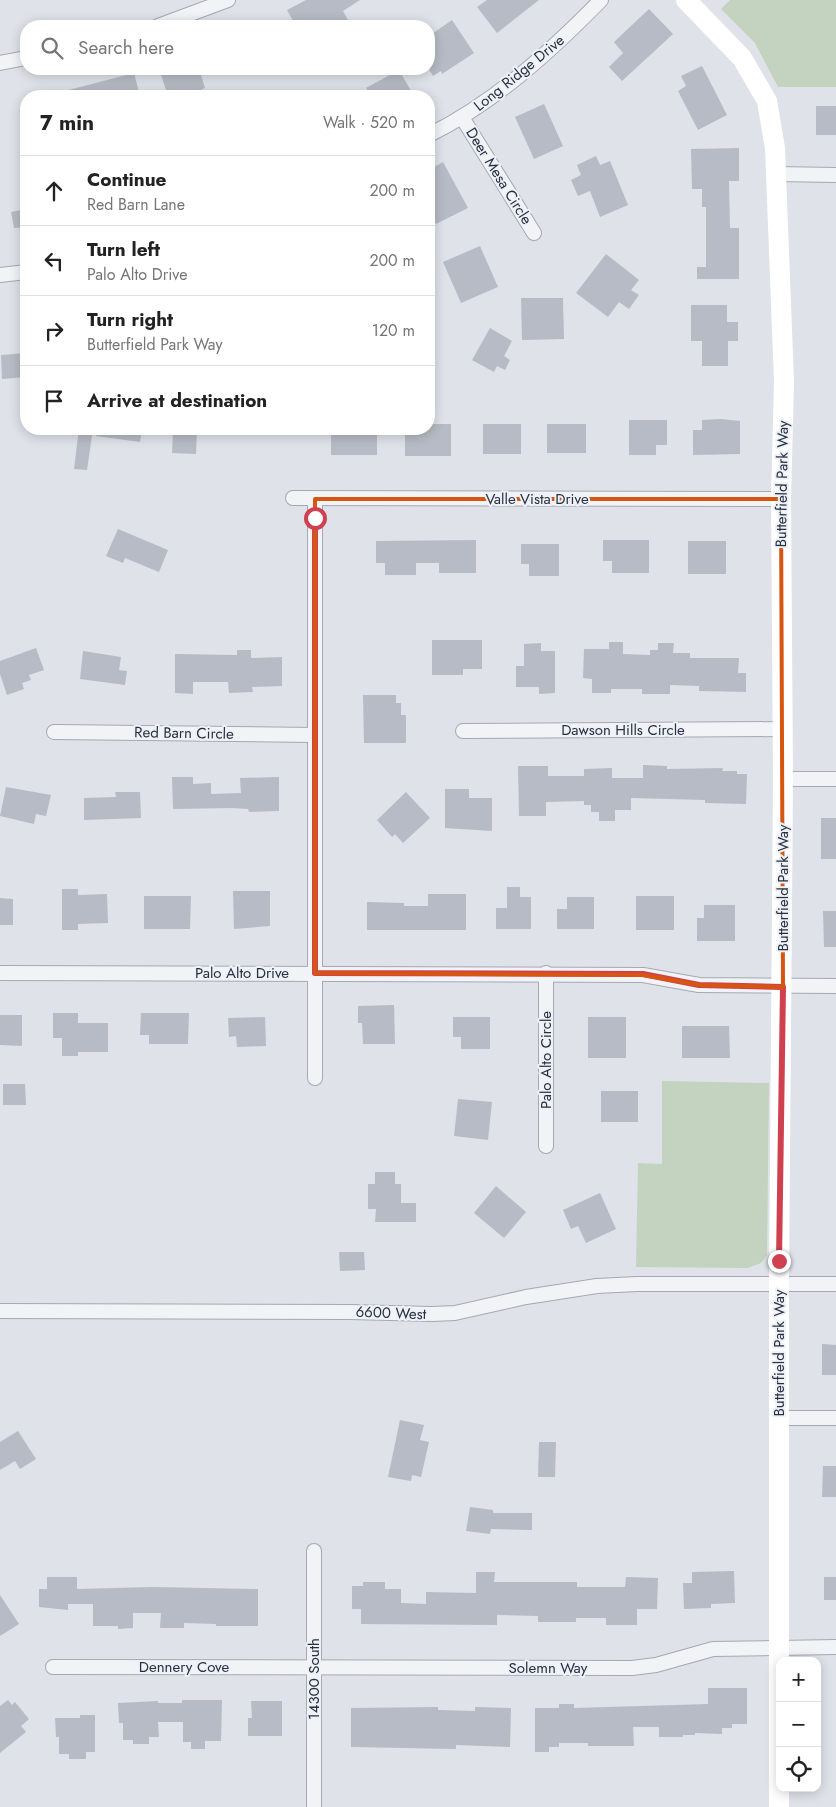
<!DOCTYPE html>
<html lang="en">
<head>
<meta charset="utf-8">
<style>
  :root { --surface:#fff; --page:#f6f6f6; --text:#222; --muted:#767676; --line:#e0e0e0 }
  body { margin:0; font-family:Jost,sans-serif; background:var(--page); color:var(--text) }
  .controls { position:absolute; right:15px; bottom:15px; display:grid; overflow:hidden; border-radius:10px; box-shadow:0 2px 12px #0003 }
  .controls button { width:45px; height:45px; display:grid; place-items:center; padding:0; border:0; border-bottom:1px solid var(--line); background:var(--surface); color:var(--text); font:25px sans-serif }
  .stop { position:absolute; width:15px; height:15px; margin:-11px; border:4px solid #d04150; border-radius:50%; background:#fff }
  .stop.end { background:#d04150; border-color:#fff; box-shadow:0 1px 5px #0008 }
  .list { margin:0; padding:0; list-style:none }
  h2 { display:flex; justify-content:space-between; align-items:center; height:65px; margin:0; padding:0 20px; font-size:21px }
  h2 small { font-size:16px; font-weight:400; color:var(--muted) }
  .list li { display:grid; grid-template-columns:32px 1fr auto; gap:15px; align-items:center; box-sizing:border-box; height:70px; padding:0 20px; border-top:1px solid var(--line) }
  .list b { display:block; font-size:19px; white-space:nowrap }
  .list p { margin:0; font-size:16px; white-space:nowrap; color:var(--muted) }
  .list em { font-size:16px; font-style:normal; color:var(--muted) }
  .icon { flex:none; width:28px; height:28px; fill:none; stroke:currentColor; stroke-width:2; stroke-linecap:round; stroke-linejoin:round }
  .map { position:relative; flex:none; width:836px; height:1807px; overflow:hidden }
  .search { position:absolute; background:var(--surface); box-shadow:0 2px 12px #0003; left:20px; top:20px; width:415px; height:55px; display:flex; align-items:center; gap:12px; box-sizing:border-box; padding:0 18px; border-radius:20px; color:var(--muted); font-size:19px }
  .panel { position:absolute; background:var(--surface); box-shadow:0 2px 12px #0003; left:20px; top:90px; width:415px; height:345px; border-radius:20px }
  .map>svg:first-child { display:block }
</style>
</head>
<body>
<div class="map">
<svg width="836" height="1807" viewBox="0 0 836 1807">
  <rect width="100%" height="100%" fill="#dfe2e8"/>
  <g fill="#c4d2c0">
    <path d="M730,0H836V87H778L755,43L721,9Z"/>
    <path d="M662,1081L769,1083L767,1255L761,1263L748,1268L636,1267L638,1163L662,1164Z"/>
  </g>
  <g fill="#b6bbc5">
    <path d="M306,0H360L343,11L349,22L341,26H296L287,10Z"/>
    <path d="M487,0H539L497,33L477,7Z"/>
    <path d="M649,9L673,34L622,81L609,67L623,53L614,42Z"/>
    <path d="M452,20L474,53L442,74L441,71L433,76L429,69V36Z"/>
    <path d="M702,66L727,115L698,130L678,91L686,86L681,76Z"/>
    <path d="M159,69H199L205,88L189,96H168Z"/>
    <path d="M399,70L414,96H371L366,88Z"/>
    <path d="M134,73L140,96H61V92Z"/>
    <path d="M544,104L563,146L534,159L515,117Z"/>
    <rect x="816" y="106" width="20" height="29"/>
    <path d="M739,148V181H729L730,228H739V279H697V267H706V207H702V189H692L691,149Z"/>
    <path d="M596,156L600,165L610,161L628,205L600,217L590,191L578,196L571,180L581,175L577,165Z"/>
    <path d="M443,162L468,208L436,224L429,210V170Z"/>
    <path d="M26,209V227L14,228L11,212Z"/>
    <path d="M480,246L498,287L461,303L443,262Z"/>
    <path d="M606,254L639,280L631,290L639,295L629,309L619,302L608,317L576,293Z"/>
    <path d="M521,298H563L564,339L522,340Z"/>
    <path d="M691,305H727V322H738V341H728V366H702V341H691Z"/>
    <path d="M490,328L512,341L504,356L510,360L505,370L497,366L494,372L472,360Z"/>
    <path d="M26,353V377L2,379L1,355Z"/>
    <path d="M721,419L740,421V454L693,455V430H702V420Z"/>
    <path d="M629,420H667V445H656V455H629Z"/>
    <path d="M429,424H451V456H405V435H415V429H429Z"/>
    <rect x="483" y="424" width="38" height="30"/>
    <rect x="547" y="424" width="39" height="29"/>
    <path d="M79,429H93L87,470L74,469Z"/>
    <path d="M96,429H142L140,442L96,436Z"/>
    <path d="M173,429H197L196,454L172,453Z"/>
    <rect x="331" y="429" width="46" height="26"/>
    <path d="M118,529L168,550L159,572L125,558L123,563L106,556Z"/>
    <path d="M476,540V573H439V563H416V575H385V563H376V541Z"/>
    <path d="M603,540H649V573H612V561H603Z"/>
    <rect x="688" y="541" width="38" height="33"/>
    <path d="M521,544H559V576H529V564H521Z"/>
    <path d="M432,640H482V669H463V675H432Z"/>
    <path d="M609,642H623V654L650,655V650H658V643H674L673,653H690V658H739L738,673H746V692L699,691V686L670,685V694H642V689H611V693H592V679L583,678L584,649H609Z"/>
    <path d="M541,643V651H555V693L539,694V687H516V666H524V644Z"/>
    <path d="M36,648L44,670L29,675L31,680L22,683L24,689L7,695L0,674V661Z"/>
    <path d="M237,650H251V658L282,657V686L252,687L253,692L229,693L228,682H193V694L175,693V654L237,655Z"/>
    <path d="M83,651L121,657L119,670L127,671L125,685L80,679Z"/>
    <path d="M363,695H396V703H401V715H406V743H364Z"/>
    <path d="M643,765L667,766V769L723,768L722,771H737V774H747L746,804L705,803V800L631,798V810H615V821H599V812H591V805H584V801L546,802V816H519L518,766H548V776H584V769L612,768V778H643Z"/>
    <path d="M172,777H193V784L211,783V794L241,793L240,778L279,777V811L249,812L248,809L231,808L173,809Z"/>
    <path d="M6,787L51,795L46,816L36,814L34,824L0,816Z"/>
    <path d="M445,789H469V798H492V831L445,828Z"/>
    <path d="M115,792H140L141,818L84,820V798L116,797Z"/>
    <path d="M406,792L430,818L403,843L395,834L392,837L377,820Z"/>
    <rect x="821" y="818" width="15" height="41"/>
    <path d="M507,887H520V897H531V929H496V908H507Z"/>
    <path d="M62,889H78V895L107,894L108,923L78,924V930H62Z"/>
    <path d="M233,891H270V926L234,929Z"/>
    <path d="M428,894H466V930H367V902L404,903V906H428Z"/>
    <path d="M144,896H191L190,929H144Z"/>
    <rect x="636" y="896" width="38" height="34"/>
    <path d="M567,897H594V929H557V909H567Z"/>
    <path d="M0,898L13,899V925H0Z"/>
    <path d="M704,905H735V941H697V918H704Z"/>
    <path d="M823,911H836V947H824Z"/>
    <path d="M394,1005L395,1044H363L362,1023H358V1006Z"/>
    <path d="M53,1013H78V1023H108V1052H78V1056H62V1038H53Z"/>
    <path d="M141,1013H189L188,1044H149V1035H140Z"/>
    <path d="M0,1015H22V1046L0,1045Z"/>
    <path d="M265,1017L266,1046L237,1047L236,1036L229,1037L228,1018Z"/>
    <path d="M453,1017H490V1049H461V1037H453Z"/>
    <rect x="588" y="1017" width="38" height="41"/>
    <path d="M682,1026H729L730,1058H682Z"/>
    <path d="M3,1084H25L26,1105H3Z"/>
    <rect x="601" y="1091" width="37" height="31"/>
    <path d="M458,1099L492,1102L488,1140L454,1136Z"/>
    <path d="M375,1172H395V1184H401V1203H416V1222H375L376,1209H368V1184H375Z"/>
    <path d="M496,1186L526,1212L504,1238L474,1213Z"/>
    <path d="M600,1193L616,1229L586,1243L578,1226L571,1229L563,1210Z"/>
    <path d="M339,1252H364L365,1270L340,1271Z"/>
    <path d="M822,1344L836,1345V1375H822Z"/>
    <path d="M400,1420L424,1425L420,1440L429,1442L421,1477L412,1475L411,1481L388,1477Z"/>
    <path d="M18,1431L36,1459L20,1469L15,1461L0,1470V1442Z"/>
    <path d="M539,1442H556L555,1477H538Z"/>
    <path d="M823,1466H836V1497H822Z"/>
    <path d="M470,1507L493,1510V1513H532V1530L491,1529L490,1534L466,1531Z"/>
    <path d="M734,1571L735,1603L711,1604V1608L684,1609L683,1583H692V1572Z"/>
    <path d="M476,1572H495L494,1582H577V1587H625L626,1577L658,1578L657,1609H637V1625H606V1618H576V1622H538V1616L497,1615V1625L361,1624V1609H352V1586H363V1582H385V1589H401V1603L426,1604V1592L476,1593Z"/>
    <path d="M47,1577H77V1589L152,1587L258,1589V1626H216V1624L184,1623V1628H160L161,1613H133V1628L118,1629V1626H93V1604H68V1610L39,1607V1589H47Z"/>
    <rect x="824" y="1577" width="12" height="23"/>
    <path d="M0,1595L19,1624L0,1636Z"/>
    <path d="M708,1688H747V1724H732V1728H722V1734L695,1733V1735H683V1737H659V1727H633L634,1746H588V1743H559V1747H549V1752H535V1708H559V1704H574V1708L708,1704Z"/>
    <path d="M8,1700L12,1705L15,1702L29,1719L21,1726L26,1732L0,1753V1706Z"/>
    <path d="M182,1700H222L221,1741H205V1749H191V1742H183V1722H158L159,1737H149V1744H133V1740H123V1723H119L118,1703L158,1701V1703H182Z"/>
    <path d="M251,1701H282V1736H248V1718H252Z"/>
    <path d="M438,1707V1710L475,1711V1707L511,1708L510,1747L456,1745V1749L351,1747V1708Z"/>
    <path d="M80,1715H95V1752H86V1759H69V1754H59V1737H56L55,1718H80Z"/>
  </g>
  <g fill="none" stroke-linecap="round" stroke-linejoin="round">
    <defs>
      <g id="street">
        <path d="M158,26L228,0"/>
        <path d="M0,63L26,58"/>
        <path d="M463,119L534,233"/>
        <path d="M429,135C494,103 550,52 601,0"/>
        <path d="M776,174L836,175"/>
        <path d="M0,275L26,272"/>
        <path d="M293,498L781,499"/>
        <path d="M315,499V1078"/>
        <path d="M463,731L783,729"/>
        <path d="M54,732L315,735"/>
        <path d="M783,779H836"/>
        <path d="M0,973L643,975L699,985L836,986"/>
        <path d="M546,973V1146"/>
        <path d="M0,1311L349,1312L432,1314L455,1313L526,1297L597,1286L637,1284H836"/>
        <path d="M780,1418H836"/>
        <path d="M53,1667L632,1668L656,1665L713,1649L836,1647"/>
        <path d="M314,1807V1551"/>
      </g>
    </defs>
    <use href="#street" stroke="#a4a9b2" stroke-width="16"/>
    <use href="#street" stroke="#f1f3f7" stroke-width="14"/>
    <path stroke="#fff" stroke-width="20" d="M686,0L742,58L767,101L775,148L784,382L781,499L783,779L779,1284V1807"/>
  </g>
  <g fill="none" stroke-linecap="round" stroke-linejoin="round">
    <path stroke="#d04150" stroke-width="6" d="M315,518V973L643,974L699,985L783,987L779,1261"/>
  </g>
  <path fill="none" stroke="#d55511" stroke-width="4" stroke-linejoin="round" d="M315,499H781L783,987L699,985L643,975L315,973Z"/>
  <g text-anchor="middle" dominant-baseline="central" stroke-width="4" stroke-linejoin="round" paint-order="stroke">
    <g font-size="15" fill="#272f40" stroke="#eef1f6">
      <text transform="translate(519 73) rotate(-39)">Long Ridge Drive</text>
      <text transform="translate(499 176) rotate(58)">Deer Mesa Circle</text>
      <text transform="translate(782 484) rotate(-89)">Butterfield Park Way</text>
      <text x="537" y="499">Valle Vista Drive</text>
      <text x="623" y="730">Dawson Hills Circle</text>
      <text transform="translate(184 733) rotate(1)">Red Barn Circle</text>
      <text transform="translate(783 888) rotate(-90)">Butterfield Park Way</text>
      <text x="242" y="973">Palo Alto Drive</text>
      <text transform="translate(546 1060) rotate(-90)">Palo Alto Circle</text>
      <text transform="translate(391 1313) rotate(2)">6600 West</text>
      <text transform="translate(779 1353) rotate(-90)">Butterfield Park Way</text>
      <text x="184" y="1667">Dennery Cove</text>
      <text x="548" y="1668">Solemn Way</text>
      <text transform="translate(314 1679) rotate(-90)">14300 South</text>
    </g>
  </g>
</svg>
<div class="controls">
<button>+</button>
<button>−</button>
<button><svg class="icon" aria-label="locate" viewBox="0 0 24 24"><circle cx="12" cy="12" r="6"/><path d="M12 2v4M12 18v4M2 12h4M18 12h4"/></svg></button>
</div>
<div class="stop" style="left:315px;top:518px"></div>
<div class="stop end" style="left:779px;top:1261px"></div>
<div class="search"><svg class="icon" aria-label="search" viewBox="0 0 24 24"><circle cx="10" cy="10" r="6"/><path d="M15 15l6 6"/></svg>Search here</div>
<section class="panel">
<h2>7 min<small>Walk · 520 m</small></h2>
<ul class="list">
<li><svg class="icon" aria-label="ahead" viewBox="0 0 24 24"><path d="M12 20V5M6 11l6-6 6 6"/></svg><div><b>Continue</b><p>Red Barn Lane</p></div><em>200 m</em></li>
<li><svg class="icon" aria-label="left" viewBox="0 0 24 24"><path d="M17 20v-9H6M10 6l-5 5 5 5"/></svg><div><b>Turn left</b><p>Palo Alto Drive</p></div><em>200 m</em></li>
<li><svg class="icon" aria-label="right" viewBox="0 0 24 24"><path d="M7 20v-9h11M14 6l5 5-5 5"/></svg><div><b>Turn right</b><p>Butterfield Park Way</p></div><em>120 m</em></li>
<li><svg class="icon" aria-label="arrive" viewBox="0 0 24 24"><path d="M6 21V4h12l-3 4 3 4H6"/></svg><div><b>Arrive at destination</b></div></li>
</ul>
</section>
</div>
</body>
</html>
